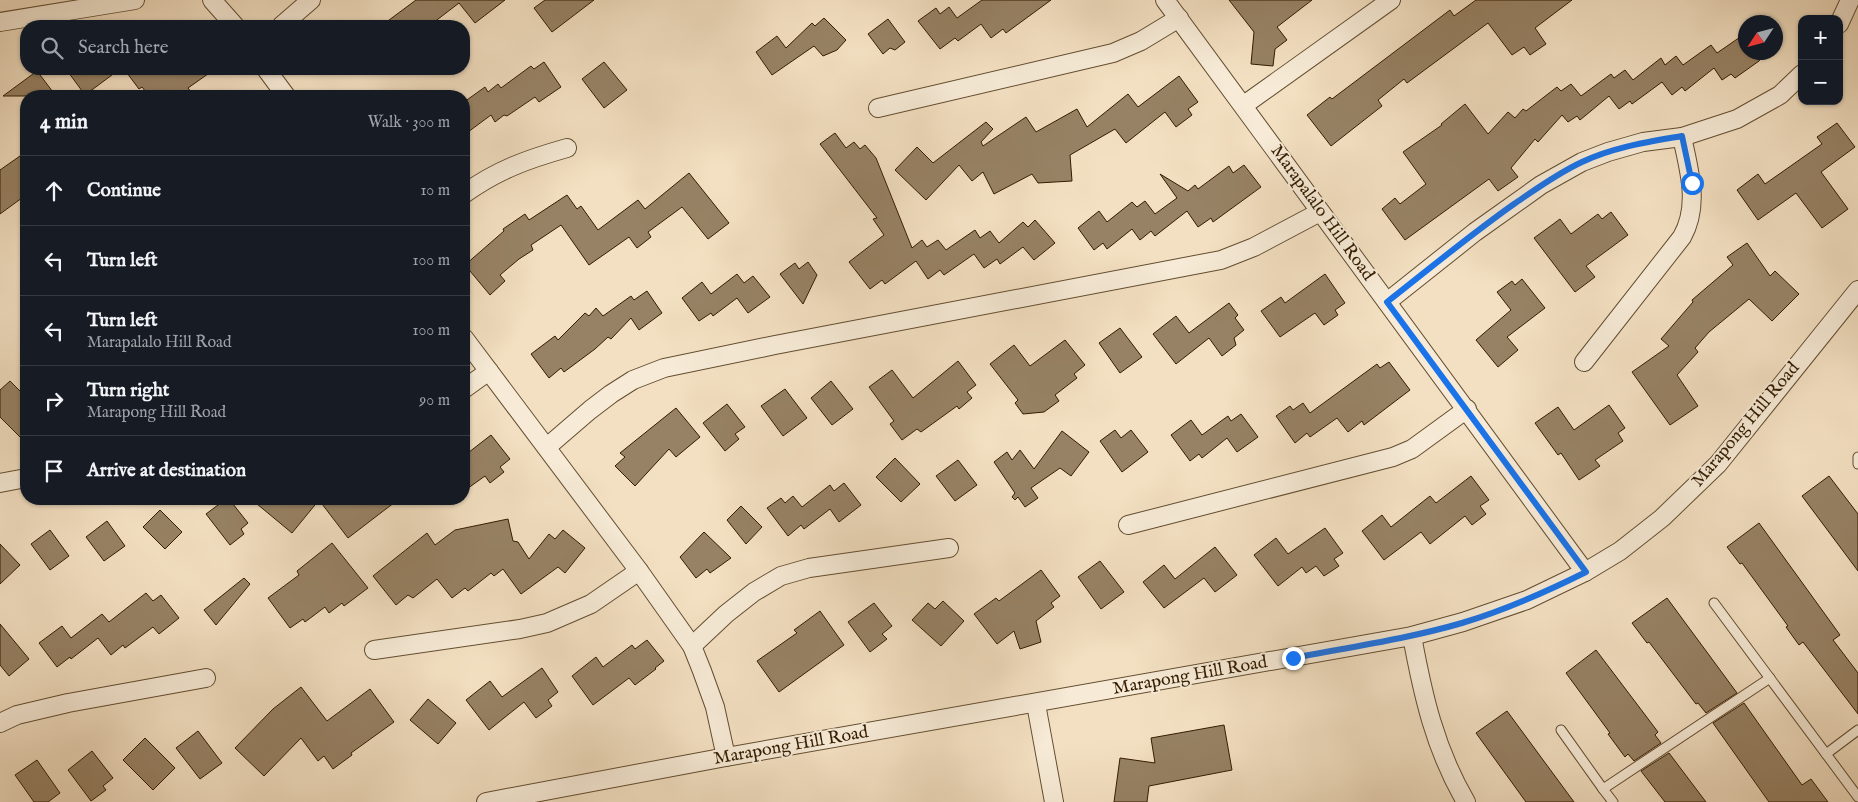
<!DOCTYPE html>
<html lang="en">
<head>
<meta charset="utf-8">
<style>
  :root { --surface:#171b24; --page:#20242c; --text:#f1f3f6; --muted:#9ea1a6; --line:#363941 }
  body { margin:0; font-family:"IM FELL English",serif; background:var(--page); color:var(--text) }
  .controls { position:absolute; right:15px; top:15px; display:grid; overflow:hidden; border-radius:10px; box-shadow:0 1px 4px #0004 }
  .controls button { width:45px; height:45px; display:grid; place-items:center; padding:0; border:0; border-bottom:1px solid var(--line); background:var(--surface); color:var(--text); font:25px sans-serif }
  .compass { position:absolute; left:1738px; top:15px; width:45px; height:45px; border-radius:50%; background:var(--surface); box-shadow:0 1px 4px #0004; rotate:234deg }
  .stop { position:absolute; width:15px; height:15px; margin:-11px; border:4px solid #1a73e8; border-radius:50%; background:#fff }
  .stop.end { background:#1a73e8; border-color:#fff; box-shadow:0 1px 5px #0008 }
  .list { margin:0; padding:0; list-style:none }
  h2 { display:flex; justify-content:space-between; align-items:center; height:65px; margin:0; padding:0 20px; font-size:21px }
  h2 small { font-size:16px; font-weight:400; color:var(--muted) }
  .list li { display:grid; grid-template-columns:32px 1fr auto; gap:15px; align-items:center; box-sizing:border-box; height:70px; padding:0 20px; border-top:1px solid var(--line) }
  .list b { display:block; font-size:19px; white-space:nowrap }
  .list p { margin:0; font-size:16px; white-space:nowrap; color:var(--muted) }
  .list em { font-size:16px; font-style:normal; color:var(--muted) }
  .icon { flex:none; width:28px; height:28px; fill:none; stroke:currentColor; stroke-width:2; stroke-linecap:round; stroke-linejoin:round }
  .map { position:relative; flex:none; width:1858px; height:802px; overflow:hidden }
  .search { position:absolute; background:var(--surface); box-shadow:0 1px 4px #0004; left:20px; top:20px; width:450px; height:55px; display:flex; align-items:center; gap:12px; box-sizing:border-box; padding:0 18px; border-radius:20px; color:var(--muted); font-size:19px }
  .panel { position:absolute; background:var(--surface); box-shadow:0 1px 4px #0004; left:20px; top:90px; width:450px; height:415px; border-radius:20px }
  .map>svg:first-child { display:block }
</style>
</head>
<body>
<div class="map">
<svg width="1858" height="802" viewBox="0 0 1858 802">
  <rect width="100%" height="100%" fill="#f3e0c2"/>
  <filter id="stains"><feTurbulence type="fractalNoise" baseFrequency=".004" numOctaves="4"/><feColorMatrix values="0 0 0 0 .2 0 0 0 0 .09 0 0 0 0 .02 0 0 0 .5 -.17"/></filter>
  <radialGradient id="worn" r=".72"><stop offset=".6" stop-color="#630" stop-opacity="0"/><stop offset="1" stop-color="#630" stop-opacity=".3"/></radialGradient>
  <g fill="#978265" stroke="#331c00">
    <path d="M416,0H505L475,23L459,3L429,26H381Z"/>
    <path d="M545,0H594L552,32L534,8Z"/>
    <path d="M982,0H1051L1006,33L1003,29L991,38L981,24L958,41L955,38L940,49L918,21L936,8L940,14L949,7L957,18Z"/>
    <path d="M1229,0H1312L1277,27L1287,40L1275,49L1273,66L1251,64L1254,32Z"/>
    <path d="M1476,0H1572L1535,28L1546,44L1530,55L1524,47L1512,55L1488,23L1407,83L1404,79L1378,100L1382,106L1331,146L1307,115L1330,97L1332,99L1450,10L1454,16Z"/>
    <path d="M824,18L846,40L837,50L823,56L814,46L772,75L756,52L777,36L786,48L812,23L815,26Z"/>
    <path d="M888,19L905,42L895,50L890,48L883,54L868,34Z"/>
    <path d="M1746,33V52H1767L1759,61L1735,78L1731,74L1722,80L1714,68L1685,91L1682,87L1672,95L1662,82L1632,104L1630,101L1619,109L1609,96L1580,120L1577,116L1568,122L1562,115L1538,142L1535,139L1511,168L1518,177L1498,191L1489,179L1405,240L1382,209L1395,198L1400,204L1426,184L1403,152L1442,125L1441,124L1465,104L1488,134L1508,112L1515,118L1523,109L1526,111L1557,87L1561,91L1571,84L1581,96L1611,74L1614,78L1625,70L1633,80L1661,58L1665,65L1676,56L1683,65L1711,45L1717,53Z"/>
    <path d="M544,62L561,87L539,102L535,97L507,116L504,115L495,122L491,115L464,135V102L485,87L488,92L498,84L501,88L531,66L534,69Z"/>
    <path d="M604,62L627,90L604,108L582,79Z"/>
    <path d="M66,69H120L85,95Z"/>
    <path d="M124,69H215L188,88L194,96H149L142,87L139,89Z"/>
    <path d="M37,71L56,96H3Z"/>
    <path d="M1179,76L1198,102L1188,109L1192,115L1176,127L1165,112L1126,143L1115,129L1070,155L1072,181L1038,183L1032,174L994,194L983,172L972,181L959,165L926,200L895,170L917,147L933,163L986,122L993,129L981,142L983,146L1026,117L1036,132L1077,109L1087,127L1128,94L1138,107Z"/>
    <path d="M1837,123L1855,147L1821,172L1848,209L1822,228L1796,193L1758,220L1737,190L1758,174L1765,184L1822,144L1817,137Z"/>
    <path d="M835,133L846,148L854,142L860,149L865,145L876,158L912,248L922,240L927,247L938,240L946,250L975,230L980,238L990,231L999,243L1023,222L1028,227L1035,220L1055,243L1034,260L1023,247L1000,264L997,259L984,268L974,254L944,275L940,270L928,279L916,261L885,284L882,280L870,289L849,262L884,235L873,219L877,218L820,144Z"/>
    <path d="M20,156L26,165V195L0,214V170Z"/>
    <path d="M1244,165L1261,187L1213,222L1211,218L1198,227L1187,211L1155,236L1151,231L1140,240L1132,229L1107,249L1103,243L1094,250L1078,228L1099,211L1107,222L1132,202L1137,207L1145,201L1155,214L1177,198L1160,174L1188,191L1195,185L1198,189L1229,166L1233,173Z"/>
    <path d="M689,173L729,223L708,239L682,207L648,232L651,237L637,248L629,237L589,265L561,225L531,245L533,250L519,259L500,275L505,281L490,295L465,265L504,231L503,229L525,214L529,220L567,195L577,209L581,206L598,230L638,200L645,209Z"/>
    <path d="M1611,212L1628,235L1586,266L1595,277L1575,292L1534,238L1560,219L1571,234L1598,214L1602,219Z"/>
    <path d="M1747,243L1770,276L1775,271L1799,294L1772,321L1749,299L1709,332L1695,348L1698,352L1677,375L1698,406L1670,425L1632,372L1669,346L1661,339L1693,302L1692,300L1733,265L1727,257Z"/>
    <path d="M808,262L817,275L803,304L780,274L795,263L799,269Z"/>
    <path d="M737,274L744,283L753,276L770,297L748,313L737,298L713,316L711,313L699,321L682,298L702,282L711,294Z"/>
    <path d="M1325,274L1345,303L1335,310L1338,315L1324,325L1315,313L1280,337L1261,311L1281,297L1285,303Z"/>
    <path d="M1522,279L1545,308L1507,337L1518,350L1498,367L1476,340L1511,310L1497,292L1512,281L1515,285Z"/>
    <path d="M647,291L662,313L639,330L631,318L611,339L608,337L595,349L564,372L561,368L549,378L531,354L555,336L558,340L585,313L589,316L596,308L603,316L631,296L634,300Z"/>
    <path d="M1229,303L1238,315L1235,318L1244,330L1234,338L1236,345L1222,356L1209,338L1176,364L1153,334L1176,316L1189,333Z"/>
    <path d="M1120,328L1142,357L1120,373L1099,343Z"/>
    <path d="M1065,340L1085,365L1074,374L1077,378L1055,395L1059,401L1044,412L1023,414L1015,403L1018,400L990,364L1014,345L1030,366Z"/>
    <path d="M958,361L976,385L967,392L972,398L959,409L957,406L921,432L917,429L902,440L890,424L894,421L869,387L892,370L913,398Z"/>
    <path d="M1389,362L1410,390L1364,425L1362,421L1348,432L1337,418L1310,437L1307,433L1295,443L1276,416L1290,406L1293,410L1303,403L1310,413L1377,364L1380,368Z"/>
    <path d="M10,381L26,397V443L0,417V390Z"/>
    <path d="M831,381L853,409L832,425L811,398Z"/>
    <path d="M785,389L807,418L783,436L761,406Z"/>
    <path d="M727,404L745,427L735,434L739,439L725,451L703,423Z"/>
    <path d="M1609,405L1625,428L1618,433L1623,441L1595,460L1600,466L1579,480L1561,453L1558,455L1535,423L1558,407L1574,430Z"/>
    <path d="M676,408L700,437L676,457L669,449L635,486L615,466L625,457L620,453Z"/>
    <path d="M1241,414L1258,437L1237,452L1227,438L1202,458L1199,454L1190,461L1171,435L1191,420L1202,435L1228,416L1231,421Z"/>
    <path d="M1115,430L1121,438L1131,430L1148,452L1122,472L1100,441Z"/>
    <path d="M1062,431L1089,452L1071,476L1060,468L1031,488L1038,498L1025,507L1018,497L1015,500L1012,497L1015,493L994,462L1007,452L1012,460L1020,450L1034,469Z"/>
    <path d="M491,435L510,459L500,467L504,472L490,483L485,476L464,491V456Z"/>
    <path d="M895,458L920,484L901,502L876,477Z"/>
    <path d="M958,460L977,485L955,501L936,476Z"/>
    <path d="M1471,476L1489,500L1480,506L1486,514L1472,525L1465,516L1430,544L1421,532L1384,560L1362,531L1382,515L1391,527L1430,496L1436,503Z"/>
    <path d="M1829,476L1858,514V571L1802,496Z"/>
    <path d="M844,483L861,505L839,522L830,509L804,529L801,525L788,536L767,508L781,498L785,503L793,496L802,507L830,485L834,491Z"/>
    <path d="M226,499H229L248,523L241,529L244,534L230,545L206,514Z"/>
    <path d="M251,499H399L348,538L319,500L292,533Z"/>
    <path d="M741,506L762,527L746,544L727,520Z"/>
    <path d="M160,510L182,532L165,549L143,527Z"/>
    <path d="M508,519L513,541L518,542L529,559L549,534L555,539L563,530L585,548L565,573L558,567L521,594L503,569L494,576L491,573L468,591L465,588L452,598L437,579L413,598L408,595L396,605L373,576L427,533L435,545L455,530Z"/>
    <path d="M107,521L125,546L104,561L86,537Z"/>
    <path d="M1759,523L1840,635L1833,640L1858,673V714L1803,642L1799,645L1786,627L1788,626L1742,563L1740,564L1727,547Z"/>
    <path d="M1325,528L1343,553L1334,559L1339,566L1324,576L1316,566L1306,573L1302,567L1278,586L1254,555L1276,538L1288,554Z"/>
    <path d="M50,530L69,556L50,570L31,544Z"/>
    <path d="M704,532L731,558L710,573L707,569L696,578L680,557Z"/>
    <path d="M332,543L368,588L344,606L342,603L329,613L325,607L305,622L303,619L290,628L268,598L299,575L297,571Z"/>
    <path d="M0,544L20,565L0,584Z"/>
    <path d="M1215,547L1237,575L1215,592L1204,578L1164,608L1143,582L1164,565L1175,579Z"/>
    <path d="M1100,561L1124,592L1101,609L1078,577Z"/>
    <path d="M1041,570L1060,596L1051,603L1054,607L1036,621L1041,642L1020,649L1014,631L997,644L974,614L996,598L999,601Z"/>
    <path d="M244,578L250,584L216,625L204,610Z"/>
    <path d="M146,593L153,601L161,595L179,618L159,634L153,627L125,648L123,645L111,655L98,638L71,659L70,657L57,667L39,643L62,626L71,638L102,614L109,622Z"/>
    <path d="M1667,598L1737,693L1706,713L1698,703L1696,704L1649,642L1647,643L1632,623Z"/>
    <path d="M943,601L964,621L941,646L912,620L928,603L935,609Z"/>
    <path d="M874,603L892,626L882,634L887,639L870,652L848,622Z"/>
    <path d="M820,611L844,645L779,692L757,661L797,633L794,630Z"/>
    <path d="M0,624L29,659L9,676L0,665Z"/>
    <path d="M647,640L664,661L655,668L656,669L635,685L629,678L593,705L572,676L596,657L603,667L632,645L635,649Z"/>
    <path d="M1596,650L1658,732L1655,735L1661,743L1634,761L1628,754L1625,757L1608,734L1610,733L1566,673Z"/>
    <path d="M542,668L558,692L548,700L552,706L536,718L524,702L489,730L466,700L490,681L502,697Z"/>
    <path d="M301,687L327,721L370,689L394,722L351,753L352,755L333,769L324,756L318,761L301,738L264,776L235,748L273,709Z"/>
    <path d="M428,699L456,723L438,744L410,720Z"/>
    <path d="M1744,703L1802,785L1811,779L1828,802H1769L1713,723Z"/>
    <path d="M1507,711L1574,802H1526L1476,733Z"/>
    <path d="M1224,725L1232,770L1149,786L1147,802H1114L1120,758L1155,763L1151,738Z"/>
    <path d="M198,731L222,763L200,779L176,748Z"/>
    <path d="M145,738L175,768L153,790L123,760Z"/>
    <path d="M92,751L113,778L103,786L106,790L91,801L68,770Z"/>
    <path d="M1669,753L1706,802H1665L1641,771Z"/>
    <path d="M37,760L60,793L48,802H34L15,775Z"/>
  </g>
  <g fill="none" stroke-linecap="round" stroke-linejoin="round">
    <defs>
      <g id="service">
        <path d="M1858,457V464"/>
        <path d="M1714,603L1858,797"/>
        <path d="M1561,730L1603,789"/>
        <path d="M1826,754L1858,730"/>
        <path d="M1613,802L1603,789L1770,678"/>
      </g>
      <g id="minor">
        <path d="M212,0L235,26"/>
        <path d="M1165,0L1585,572"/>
        <path d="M0,22L135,0"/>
        <path d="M1839,24L1850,0"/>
        <path d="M281,26L311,0"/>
        <path d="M266,69L286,96"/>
        <path d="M1244,105L1391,0"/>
        <path d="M878,108L1113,53L1141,41L1179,18"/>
        <path d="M464,194C497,170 528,159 567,148"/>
        <path d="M1387,302L1475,232L1541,185L1582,162L1608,152L1643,142L1682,137L1737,119L1780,95L1802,74"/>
        <path d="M464,338L639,571L692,646L702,671L715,707L726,757"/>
        <path d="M1584,362L1682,237C1700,205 1689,170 1682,137"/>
        <path d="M464,389L489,371"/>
        <path d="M547,447L590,410L611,394L633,380L664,368L775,345L1221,260L1254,247L1320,212"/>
        <path d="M0,483L26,478"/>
        <path d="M1128,525L1393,457L1412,449L1467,409"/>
        <path d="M1412,636C1423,696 1435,749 1466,802"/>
        <path d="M692,646L726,614L754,592L781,576L809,568L949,548"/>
        <path d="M374,650L520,629L547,623L591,604L639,571"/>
        <path d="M1036,704L1054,802"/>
        <path d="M0,723L17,715L68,703L206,678"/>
        <path d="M486,802L726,757L1412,636L1463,622L1527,600L1585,572L1620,551L1662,518L1718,464L1858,290"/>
      </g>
    </defs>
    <use href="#service" stroke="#634d30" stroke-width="11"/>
    <use href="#minor" stroke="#634d30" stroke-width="20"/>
    <use href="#service" stroke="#f7ebd7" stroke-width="9"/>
    <use href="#minor" stroke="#f7ebd7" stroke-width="18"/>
  </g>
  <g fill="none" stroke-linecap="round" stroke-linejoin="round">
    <path stroke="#1a73e8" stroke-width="6" d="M1293,658C1350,647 1407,639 1462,623C1505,610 1546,592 1586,572L1387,302C1429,269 1470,235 1514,204C1536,189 1558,173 1582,162C1614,147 1648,142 1682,136L1692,183"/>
  </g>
  <g text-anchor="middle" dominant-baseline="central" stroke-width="4" stroke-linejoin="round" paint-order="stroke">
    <g font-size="18" fill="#331c00" stroke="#f7ebd7">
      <text transform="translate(1322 213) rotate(54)">Marapalalo Hill Road</text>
      <text transform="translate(1746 425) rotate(-50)">Marapong Hill Road</text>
      <text transform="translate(1190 676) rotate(-10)">Marapong Hill Road</text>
      <text transform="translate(791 746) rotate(-10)">Marapong Hill Road</text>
    </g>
  </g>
  <rect width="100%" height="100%" filter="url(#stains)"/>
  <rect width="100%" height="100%" fill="url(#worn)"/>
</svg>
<div class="controls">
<button>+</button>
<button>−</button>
</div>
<svg class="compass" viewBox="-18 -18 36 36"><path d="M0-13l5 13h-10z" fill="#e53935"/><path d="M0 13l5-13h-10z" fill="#9ea1a6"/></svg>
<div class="stop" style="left:1692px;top:183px"></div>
<div class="stop end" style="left:1293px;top:658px"></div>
<div class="search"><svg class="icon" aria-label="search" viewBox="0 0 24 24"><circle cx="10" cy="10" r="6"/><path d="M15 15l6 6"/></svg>Search here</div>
<section class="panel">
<h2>4 min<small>Walk · 300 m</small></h2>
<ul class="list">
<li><svg class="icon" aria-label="ahead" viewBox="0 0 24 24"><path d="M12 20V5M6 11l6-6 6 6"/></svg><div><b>Continue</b></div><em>10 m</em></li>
<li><svg class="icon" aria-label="left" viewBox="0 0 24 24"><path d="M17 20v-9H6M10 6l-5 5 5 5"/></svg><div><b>Turn left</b></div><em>100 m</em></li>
<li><svg class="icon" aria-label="left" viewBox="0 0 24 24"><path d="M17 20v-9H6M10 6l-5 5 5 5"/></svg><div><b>Turn left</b><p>Marapalalo Hill Road</p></div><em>100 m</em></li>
<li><svg class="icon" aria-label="right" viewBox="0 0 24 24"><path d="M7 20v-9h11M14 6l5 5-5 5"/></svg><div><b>Turn right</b><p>Marapong Hill Road</p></div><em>90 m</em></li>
<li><svg class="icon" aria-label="arrive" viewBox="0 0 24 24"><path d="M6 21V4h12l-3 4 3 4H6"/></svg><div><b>Arrive at destination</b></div></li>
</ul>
</section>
</div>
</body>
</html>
